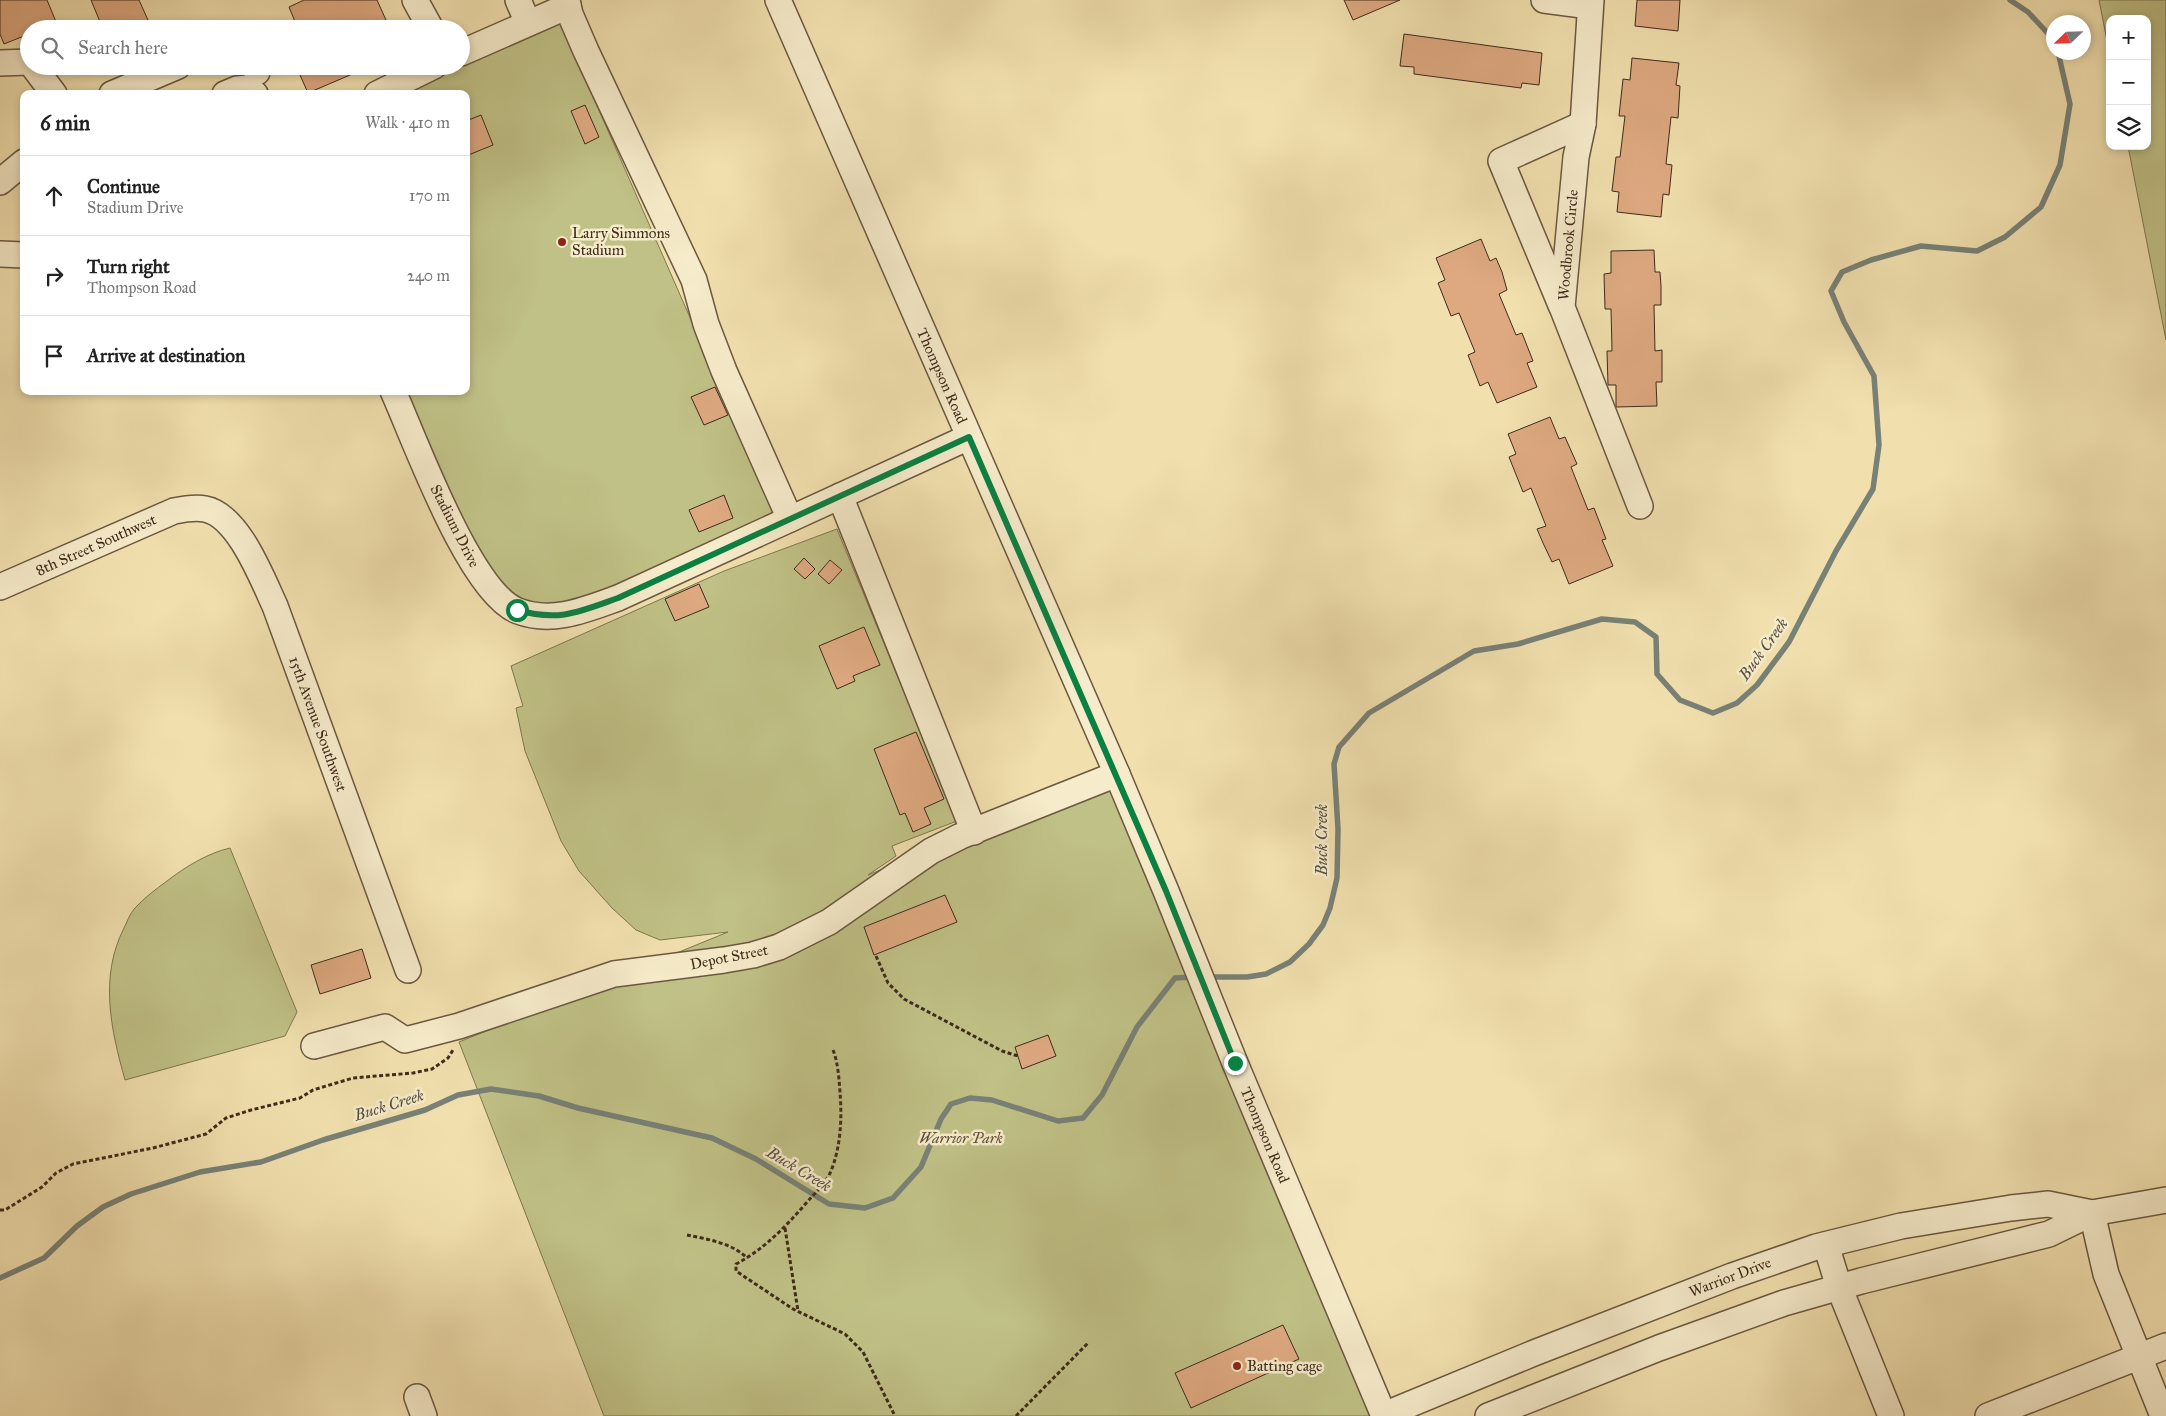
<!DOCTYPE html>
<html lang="en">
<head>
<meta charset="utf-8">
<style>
  :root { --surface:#fff; --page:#f2f2f2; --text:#222; --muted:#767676; --line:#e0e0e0 }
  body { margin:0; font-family:"IM FELL Great Primer",serif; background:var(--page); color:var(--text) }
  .controls { position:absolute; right:15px; top:15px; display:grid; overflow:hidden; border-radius:10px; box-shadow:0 2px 8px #0003 }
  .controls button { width:45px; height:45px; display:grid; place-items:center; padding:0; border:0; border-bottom:1px solid var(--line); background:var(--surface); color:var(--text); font:25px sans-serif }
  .compass { position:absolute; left:2046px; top:15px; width:45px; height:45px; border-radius:50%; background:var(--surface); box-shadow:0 2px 8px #0003; rotate:247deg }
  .stop { position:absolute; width:15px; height:15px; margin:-11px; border:4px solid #0b8043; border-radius:50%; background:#fff }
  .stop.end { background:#0b8043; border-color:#fff; box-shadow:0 1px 5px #0008 }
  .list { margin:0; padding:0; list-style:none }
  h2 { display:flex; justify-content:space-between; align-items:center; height:65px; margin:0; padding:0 20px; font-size:21px }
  h2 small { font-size:16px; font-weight:400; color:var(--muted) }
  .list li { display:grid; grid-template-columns:32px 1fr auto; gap:15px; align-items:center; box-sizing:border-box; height:80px; padding:0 20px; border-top:1px solid var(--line) }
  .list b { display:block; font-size:19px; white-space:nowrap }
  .list p { margin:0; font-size:16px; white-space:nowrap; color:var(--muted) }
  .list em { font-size:16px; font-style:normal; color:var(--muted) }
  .icon { flex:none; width:28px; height:28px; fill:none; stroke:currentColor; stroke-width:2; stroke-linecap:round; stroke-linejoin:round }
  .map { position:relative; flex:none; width:2166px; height:1416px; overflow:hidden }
  .search { position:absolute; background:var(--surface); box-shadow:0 2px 8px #0003; left:20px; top:20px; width:450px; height:55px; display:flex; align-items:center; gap:12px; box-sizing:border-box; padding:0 18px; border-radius:28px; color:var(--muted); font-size:19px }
  .panel { position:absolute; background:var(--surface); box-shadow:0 2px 8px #0003; left:20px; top:90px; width:450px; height:305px; border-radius:10px }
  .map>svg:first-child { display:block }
</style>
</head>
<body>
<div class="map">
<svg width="2166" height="1416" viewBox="0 0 2166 1416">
  <rect width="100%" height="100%" fill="#f1e0ae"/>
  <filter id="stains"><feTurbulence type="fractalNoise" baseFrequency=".004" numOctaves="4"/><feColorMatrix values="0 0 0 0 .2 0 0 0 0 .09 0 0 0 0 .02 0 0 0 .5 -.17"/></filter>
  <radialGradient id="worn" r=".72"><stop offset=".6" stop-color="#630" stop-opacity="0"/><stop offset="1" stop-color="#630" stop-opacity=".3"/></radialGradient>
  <g fill="#c0c186" stroke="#7f7650">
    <path d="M2099,0H2166V340L2128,146H2147V19H2110V56Z"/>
    <path d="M559,19L778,518L580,604L548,612L509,597L475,555L406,391H466V94H385L449,66H461V61Z"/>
    <path d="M837,529L957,821L892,846L896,856L868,875L1117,774L1372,1416H604L459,1042L728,932L660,940L636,930L612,908L579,871L561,841L525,751L516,708L523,706L511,666L724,571Z"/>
    <path d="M230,848L297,1012L285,1036L125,1080C111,1030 99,977 124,928C127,922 130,913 135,908C144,898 156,889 167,881C185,867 208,853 230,848Z"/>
  </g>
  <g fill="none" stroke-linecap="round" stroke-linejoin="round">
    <g stroke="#788177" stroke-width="5.5">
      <path d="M2010,0L2028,12L2054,40"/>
      <path d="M1208,977H1247L1266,974L1290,962L1309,944L1323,925L1330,908L1337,878L1338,829L1334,764L1339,747L1369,713L1474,651L1518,644L1602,619L1635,622L1656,637L1657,674L1680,700L1713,713L1737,703L1757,685L1789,642L1836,551L1873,489L1879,445L1874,376L1844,322L1831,291L1842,272L1871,260L1921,246L1977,251L2005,237L2041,207L2060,165L2070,104L2058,52"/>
      <path d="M0,1278L44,1258L77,1226L103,1207L131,1194L200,1172L261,1162L323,1140L425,1110L458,1095L491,1089L539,1096L578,1108L712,1138L756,1159L829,1204L865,1208L893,1198L921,1167L941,1119L951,1104L970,1098L992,1100L1058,1121L1083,1118L1102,1095L1137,1027L1175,978L1194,977"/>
    </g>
  </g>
  <g fill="#dea981" stroke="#3e2b1b">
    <path d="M0,0H47L59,29H29V34L4,44L0,34Z"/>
    <path d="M91,0H139L152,29H103Z"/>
    <path d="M304,0H377L390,29H298L289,7Z"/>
    <path d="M1344,0H1400L1353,20Z"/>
    <path d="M1637,0H1680L1678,31L1635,26Z"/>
    <path d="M1404,34L1542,53L1539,85L1522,83L1521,88L1414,74V67L1400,66Z"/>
    <path d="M1632,58L1679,63L1676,85L1680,86L1678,118L1671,117L1666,164L1672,165L1669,195L1663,194L1661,217L1617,212L1619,192L1612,191L1616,157H1620L1625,116H1619L1623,79L1630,80Z"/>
    <path d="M296,66H371L308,93Z"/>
    <path d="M585,105L599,137L585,144L571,111Z"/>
    <path d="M481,115L493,145L466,156V121Z"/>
    <path d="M1481,239L1490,261L1496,258L1502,272L1507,290L1499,294L1516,335L1522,333L1533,361L1527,363L1537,387L1497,403L1488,382L1480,386L1468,355L1475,352L1459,313L1451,316L1438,283L1445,280L1436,258Z"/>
    <path d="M1654,250L1655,272H1660L1661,286V305H1654L1655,351L1662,350V382H1656L1657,406L1616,407V385H1608L1607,351H1612L1611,309H1605L1604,274L1611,273V251Z"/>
    <path d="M715,387L728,415L704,425L691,397Z"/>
    <path d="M1550,417L1559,439L1565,437L1577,464L1571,467L1588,510L1594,508L1606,539L1602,540L1613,566L1569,584L1559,559L1552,562L1543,543L1537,529L1546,526L1531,488L1523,492L1509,457L1516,454L1508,434Z"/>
    <path d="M724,495L733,518L699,532L689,510Z"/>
    <path d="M804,558L815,569L805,579L794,569Z"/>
    <path d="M830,560L842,570L829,584L818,574Z"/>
    <path d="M699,584L709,607L675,621L665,599Z"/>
    <path d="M864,627L880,665L853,676L855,681L837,689L819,646Z"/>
    <path d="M916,732L944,799L924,808L931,824L913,832L905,813L900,815L874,749Z"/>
    <path d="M945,895L957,922L874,955L864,927Z"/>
    <path d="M362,949L371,978L320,994L311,965Z"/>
    <path d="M1048,1035L1056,1056L1022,1069L1015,1047Z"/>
    <path d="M1283,1325L1299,1359L1191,1408L1175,1373Z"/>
  </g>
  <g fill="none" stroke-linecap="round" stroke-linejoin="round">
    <defs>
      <g id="minor">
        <path d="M415,0L431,29"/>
        <path d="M518,0L528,23"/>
        <path d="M567,0L570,14L586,51L694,280L706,324L724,371L790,519"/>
        <path d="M778,0L1117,774L1166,891L1235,1063L1384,1416"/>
        <path d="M1544,0L1590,6"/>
        <path d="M1591,0L1583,124L1576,157L1562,307L1640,506"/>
        <path d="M461,53L568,6"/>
        <path d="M0,63L29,62"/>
        <path d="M33,66L54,94"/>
        <path d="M254,66L257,72"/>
        <path d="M112,94L178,66"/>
        <path d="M225,94L237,89L248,88L255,94"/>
        <path d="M377,94L434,66"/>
        <path d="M0,182L24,162"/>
        <path d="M0,254L24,255"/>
        <path d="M1561,305L1501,161L1583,124"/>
        <path d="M393,391C415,440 470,593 518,611C552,624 585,610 618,598L969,437"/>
        <path d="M840,496L974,832"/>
        <path d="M0,587L174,511C184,509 195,507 205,509C238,515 262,578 275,606L408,970"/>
        <path d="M314,1046L385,1027L405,1040L459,1026L614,974L724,960L753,955L779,947L829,922L931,851L961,836L1117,774"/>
        <path d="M2092,1213L2106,1274L2163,1416"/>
        <path d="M1826,1245L1839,1287L1891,1416"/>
        <path d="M417,1397L424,1416"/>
        <path d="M1384,1415L1534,1353L1732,1276L1816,1247L1901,1226L2011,1208L2048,1204L2092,1213"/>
        <path d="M1488,1416L1659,1348L1784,1303L1861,1281L2049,1234L2092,1213L2166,1200"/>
        <path d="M1988,1416L2166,1346"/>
      </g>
    </defs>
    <use href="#minor" stroke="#6b5840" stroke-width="28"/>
    <g stroke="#3e2b1b" stroke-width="3" stroke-dasharray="4 2.5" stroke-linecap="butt">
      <path d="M876,956L888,983L904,999L1002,1051L1018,1056"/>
      <path d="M833,1050C838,1062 839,1079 840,1092C842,1118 841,1146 831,1171C826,1183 816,1192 808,1201C786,1226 766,1248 736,1264V1271L793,1309L845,1334L863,1352L895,1416"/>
      <path d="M0,1210H5L42,1187L56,1173L73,1164L153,1148L206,1134L226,1118L251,1110L300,1098L313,1090L353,1078L413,1073L432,1069L448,1058L453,1050"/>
      <path d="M785,1228L798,1311"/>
      <path d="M687,1235C707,1239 732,1243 747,1258"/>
      <path d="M1016,1416L1088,1343"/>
    </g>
    <use href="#minor" stroke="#f6ebca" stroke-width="25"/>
  </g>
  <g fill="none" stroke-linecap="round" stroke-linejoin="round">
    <path stroke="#0b8043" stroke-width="6" d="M517,610C559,622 579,612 618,598L969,437L1166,891L1235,1063"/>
  </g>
  <g fill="#8f2418" stroke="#f6ebca" stroke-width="2">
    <circle cx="562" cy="242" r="5"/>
    <circle cx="1237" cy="1366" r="5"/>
  </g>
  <g text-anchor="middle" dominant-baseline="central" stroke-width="5" stroke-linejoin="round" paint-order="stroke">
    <g font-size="15" fill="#3e2b1b" stroke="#f6ebca" text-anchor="start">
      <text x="572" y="233">Larry Simmons<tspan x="572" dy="17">Stadium</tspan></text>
      <text x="1247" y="1366">Batting cage</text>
    </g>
    <g font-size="15" fill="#3e2b1b" stroke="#f6ebca">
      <text transform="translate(1568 245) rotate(-85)">Woodbrook Circle</text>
      <text transform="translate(942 376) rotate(66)">Thompson Road</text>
      <text transform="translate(455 526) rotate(63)">Stadium Drive</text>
      <text transform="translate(96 545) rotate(-24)">8th Street Southwest</text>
      <text transform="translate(318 724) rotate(70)">15th Avenue Southwest</text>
      <text transform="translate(729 957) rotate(-11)">Depot Street</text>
      <text transform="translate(1265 1135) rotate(67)">Thompson Road</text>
      <text transform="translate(1730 1277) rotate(-21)">Warrior Drive</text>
    </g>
    <g font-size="15" font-style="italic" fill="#5e5036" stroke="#f6ebca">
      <text x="961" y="1138">Warrior Park</text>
    </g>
    <g font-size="16" font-style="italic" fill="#564f42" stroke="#f6ebca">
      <text transform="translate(1763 649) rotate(-54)">Buck Creek</text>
      <text transform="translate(1321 840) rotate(-90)">Buck Creek</text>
      <text transform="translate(389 1105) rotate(-17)">Buck Creek</text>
      <text transform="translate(799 1169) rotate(31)">Buck Creek</text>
    </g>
  </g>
  <rect width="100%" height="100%" filter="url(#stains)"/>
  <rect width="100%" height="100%" fill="url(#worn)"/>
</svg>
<div class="controls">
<button>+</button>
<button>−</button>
<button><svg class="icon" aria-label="layers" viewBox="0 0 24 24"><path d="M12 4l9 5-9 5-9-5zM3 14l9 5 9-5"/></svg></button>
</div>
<svg class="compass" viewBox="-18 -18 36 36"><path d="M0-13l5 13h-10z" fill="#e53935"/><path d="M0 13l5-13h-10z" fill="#767676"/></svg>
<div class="stop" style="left:517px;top:610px"></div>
<div class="stop end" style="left:1235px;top:1063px"></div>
<div class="search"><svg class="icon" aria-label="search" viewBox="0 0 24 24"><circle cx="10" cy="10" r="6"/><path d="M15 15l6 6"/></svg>Search here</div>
<section class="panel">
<h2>6 min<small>Walk · 410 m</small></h2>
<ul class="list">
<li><svg class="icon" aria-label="ahead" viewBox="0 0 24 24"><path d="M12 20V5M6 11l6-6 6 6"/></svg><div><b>Continue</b><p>Stadium Drive</p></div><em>170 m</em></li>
<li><svg class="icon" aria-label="right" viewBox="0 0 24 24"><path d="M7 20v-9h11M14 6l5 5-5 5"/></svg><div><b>Turn right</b><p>Thompson Road</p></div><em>240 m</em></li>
<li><svg class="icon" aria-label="arrive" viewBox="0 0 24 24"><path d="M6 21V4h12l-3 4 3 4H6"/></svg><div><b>Arrive at destination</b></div></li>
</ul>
</section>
</div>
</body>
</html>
